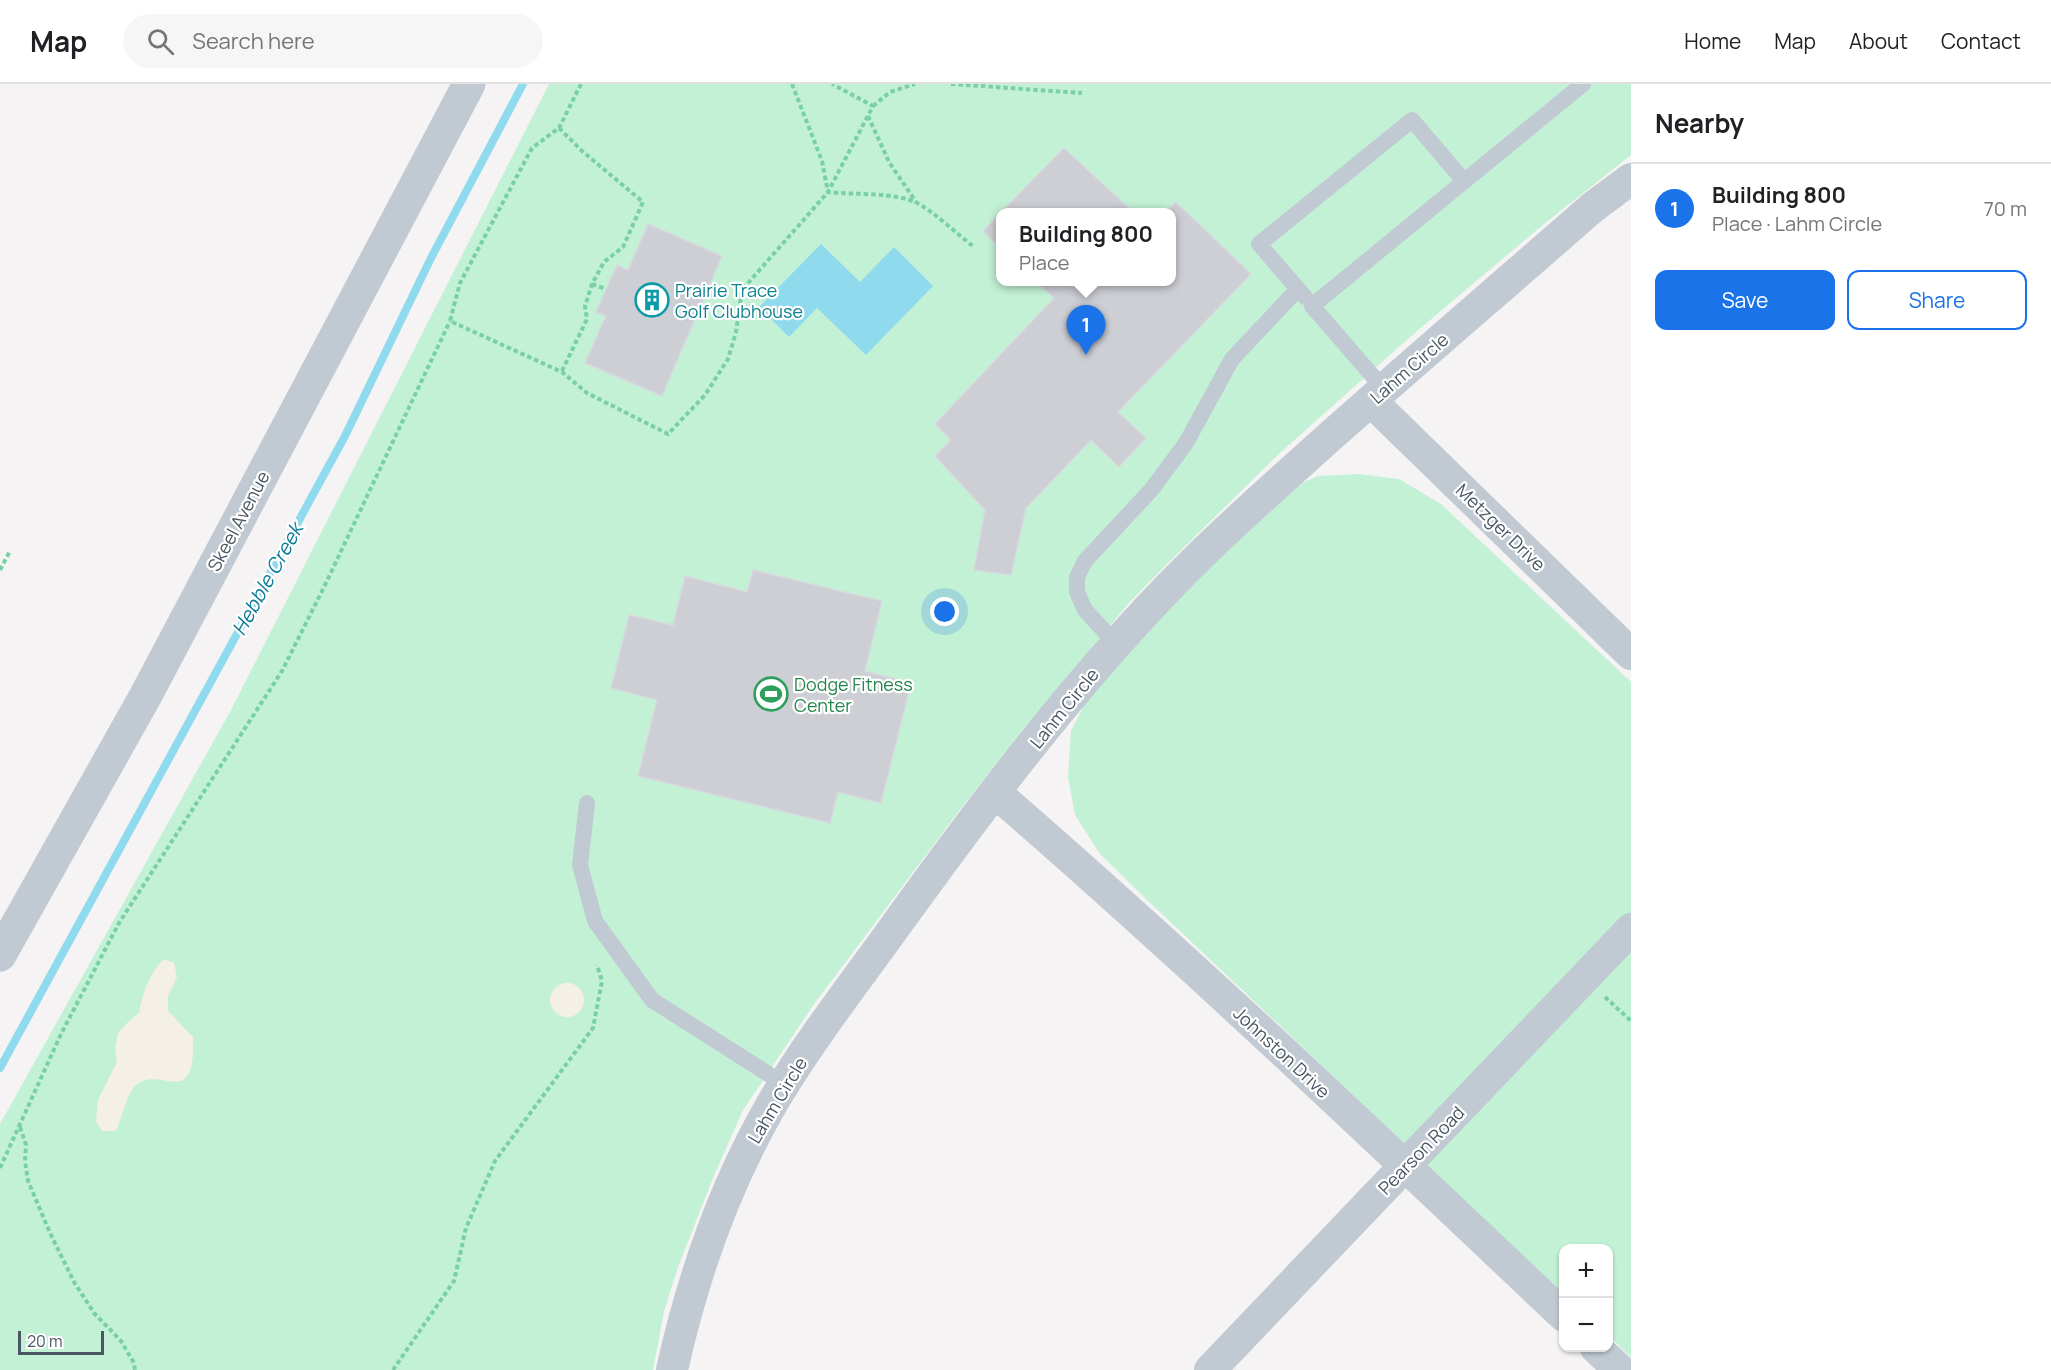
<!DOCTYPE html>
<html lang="en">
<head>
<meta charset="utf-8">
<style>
  :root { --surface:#fff; --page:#f6f6f6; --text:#202124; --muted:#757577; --line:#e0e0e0; --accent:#1a73e8 }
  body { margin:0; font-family:Manrope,sans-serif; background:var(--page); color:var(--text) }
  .controls { position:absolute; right:18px; bottom:18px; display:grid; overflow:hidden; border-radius:12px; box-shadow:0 2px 4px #0004 }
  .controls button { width:54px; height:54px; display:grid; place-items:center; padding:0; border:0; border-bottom:2px solid var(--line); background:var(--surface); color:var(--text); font:30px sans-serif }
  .scale { position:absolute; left:18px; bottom:15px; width:86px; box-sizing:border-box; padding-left:6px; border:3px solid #4a5661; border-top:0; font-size:16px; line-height:21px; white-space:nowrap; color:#4a5661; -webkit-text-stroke:4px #fff; paint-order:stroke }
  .you { position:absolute; left:945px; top:528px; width:21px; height:21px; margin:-15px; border:4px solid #fff; border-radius:50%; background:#1a73e8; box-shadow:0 0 0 9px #1a73e833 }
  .badge { display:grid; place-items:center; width:39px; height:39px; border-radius:50%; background:var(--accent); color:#fff; font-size:20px; font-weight:700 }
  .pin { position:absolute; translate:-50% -50px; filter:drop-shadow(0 2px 3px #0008) }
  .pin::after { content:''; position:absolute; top:32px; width:21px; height:18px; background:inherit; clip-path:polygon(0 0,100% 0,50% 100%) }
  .popup { position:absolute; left:996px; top:124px; width:180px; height:78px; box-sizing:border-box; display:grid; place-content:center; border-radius:12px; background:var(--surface); filter:drop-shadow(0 2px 4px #0005); font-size:20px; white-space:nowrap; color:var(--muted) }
  .popup b { font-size:22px; color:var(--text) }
  .popup::after { content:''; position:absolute; left:50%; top:100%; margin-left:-12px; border:12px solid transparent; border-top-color:var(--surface) }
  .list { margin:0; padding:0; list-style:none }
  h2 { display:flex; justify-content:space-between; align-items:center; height:78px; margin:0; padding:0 24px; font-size:26px }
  h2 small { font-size:20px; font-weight:400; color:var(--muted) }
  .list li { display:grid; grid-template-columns:39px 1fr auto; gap:18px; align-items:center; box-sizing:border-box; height:90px; padding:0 24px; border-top:2px solid var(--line) }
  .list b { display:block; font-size:22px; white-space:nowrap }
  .list p { margin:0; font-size:20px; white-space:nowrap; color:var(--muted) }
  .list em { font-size:20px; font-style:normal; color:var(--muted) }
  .actions { display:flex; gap:12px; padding:18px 24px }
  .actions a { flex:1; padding:14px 0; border:2px solid var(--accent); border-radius:12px; text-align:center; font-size:21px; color:var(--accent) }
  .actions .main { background:var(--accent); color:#fff }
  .icon { flex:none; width:33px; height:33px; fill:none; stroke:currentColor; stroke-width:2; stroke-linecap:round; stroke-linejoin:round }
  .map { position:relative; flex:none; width:1631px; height:1286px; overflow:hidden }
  header { display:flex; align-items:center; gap:36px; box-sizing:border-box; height:84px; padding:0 30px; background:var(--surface); border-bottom:2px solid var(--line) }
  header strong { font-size:28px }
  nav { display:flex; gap:33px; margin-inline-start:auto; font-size:21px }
  .search { width:420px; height:54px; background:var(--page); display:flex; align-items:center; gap:15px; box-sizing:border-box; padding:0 21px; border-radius:33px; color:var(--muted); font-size:22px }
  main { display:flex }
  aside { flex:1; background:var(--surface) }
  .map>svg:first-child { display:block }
</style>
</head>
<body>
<header>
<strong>Map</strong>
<div class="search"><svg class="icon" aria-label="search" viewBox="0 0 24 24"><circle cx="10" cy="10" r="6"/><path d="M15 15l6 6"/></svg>Search here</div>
<nav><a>Home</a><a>Map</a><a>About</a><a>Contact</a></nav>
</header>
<main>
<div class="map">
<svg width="1631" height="1286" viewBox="0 0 1631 1286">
  <rect width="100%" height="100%" fill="#f5f3f3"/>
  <g fill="#c3f1d5" fill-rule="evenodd">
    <path d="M549,0H1631V71L1539,144L1410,253L1281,368L1166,481L1129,519L1024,644L961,724L812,923L743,1026L713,1094L678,1183L664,1227L653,1286H0V1040L231,626ZM1000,128H1172V198H1000Z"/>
    <path d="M1359,390L1399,395L1441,420L1631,598V1273L1609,1252L1608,1164H1564L1563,1210L1143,812L1100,770L1075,731L1068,693L1071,647L1093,603L1286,406L1318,392Z"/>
  </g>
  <g fill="#f5f0e5">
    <path d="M164,875L174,879L177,893L168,912V927L193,953C196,1031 158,977 134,1003C127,1012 121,1035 116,1047H102L96,1038L98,1016L117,978L115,964L118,949L128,938L139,929C143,908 149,890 164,875Z"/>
    <circle cx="567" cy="916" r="17"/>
  </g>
  <path fill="#90daee" d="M821,160L860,198L894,163L933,202L866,271L817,224L789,253L759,223Z"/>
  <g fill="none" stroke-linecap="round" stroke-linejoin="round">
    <path stroke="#90daee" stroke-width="8" d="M0,984L345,352L431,174L523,0"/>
  </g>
  <g fill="#cdcfd5" stroke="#d7d9de" stroke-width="1.5">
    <path d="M1064,64L1133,128H1001Z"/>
    <path d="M1176,118L1251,190L1118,328L1146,354L1119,383L1091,356L1026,424L1011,491L974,486L985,426L935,372L951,356L935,340L1054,214L1036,198H1172V128H1166Z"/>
    <path d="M1000,129V164L983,147Z"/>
    <path d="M648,140L722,172L662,312L585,279L606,232L596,228L617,181L628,186Z"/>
    <path d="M753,486L882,517L865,587L911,599L881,719L838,708L830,739L638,692L657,616L611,604L629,531L673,541L685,492L747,508Z"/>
  </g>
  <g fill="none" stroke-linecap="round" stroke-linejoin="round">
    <g stroke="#7ad0a6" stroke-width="4" stroke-dasharray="4.5 3" stroke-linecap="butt">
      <path d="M581,0L559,44L532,64L460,199L450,237L562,288L587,309L668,350L705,311L728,275L736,248L742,206L828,108L873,22L832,0"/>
      <path d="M792,0L822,77L828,108C853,111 896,108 917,119C933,127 957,150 973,162"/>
      <path d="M951,0L1082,9"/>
      <path d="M873,22L890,8L915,0"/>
      <path d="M868,32L889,78L916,118"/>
      <path d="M559,44L582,67L643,118L623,163L604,178L592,200L585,222L587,235L562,287"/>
      <path d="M592,200L606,205"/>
      <path d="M0,486L10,467"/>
      <path d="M1605,913L1631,937"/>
      <path d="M20,1043L26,1061L25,1077L28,1097L50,1149L74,1198L94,1229L121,1257L134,1279L135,1286"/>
      <path d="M0,1084L61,950L119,839L282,587L325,501L450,237"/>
      <path d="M393,1286L454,1197L466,1144L495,1077L593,944L602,897L597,881"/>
    </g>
    <g stroke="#c1cad2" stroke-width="16">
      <path d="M1305,213L1259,160L1412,36L1464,97"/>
      <path d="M1384,305L1312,222L1583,0"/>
      <path d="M1117,561L1085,526L1077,508V493L1085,477L1152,405L1186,359L1232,275L1298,205"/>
      <path d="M587,719L580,781L595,837L652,916L784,1000"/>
    </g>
    <g stroke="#c1cad2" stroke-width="32">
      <path d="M1371,317L1631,570"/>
      <path d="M996,709C1190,877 1377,1055 1564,1232"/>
      <path d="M1596,1264L1620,1286"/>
      <path d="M672,1286C693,1191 724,1102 773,1018C809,957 853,901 894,844C978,727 1070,605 1170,502C1219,451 1273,404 1325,357C1414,278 1504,201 1593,123L1631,95"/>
      <path d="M1210,1286L1631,845"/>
    </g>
    <path stroke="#c1cad2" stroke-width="33" d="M0,871L146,611L469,0"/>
  </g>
  <defs>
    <symbol id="building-ring" viewBox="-11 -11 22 22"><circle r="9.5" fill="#fff" stroke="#0f9aa8" stroke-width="1.5"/><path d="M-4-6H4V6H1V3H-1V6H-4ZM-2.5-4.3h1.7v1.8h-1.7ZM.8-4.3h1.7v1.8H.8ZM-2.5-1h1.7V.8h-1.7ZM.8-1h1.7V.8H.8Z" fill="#0f9aa8"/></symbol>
    <symbol id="stadium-ring" viewBox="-11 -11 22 22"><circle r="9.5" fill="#fff" stroke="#2e9e5b" stroke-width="1.5"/><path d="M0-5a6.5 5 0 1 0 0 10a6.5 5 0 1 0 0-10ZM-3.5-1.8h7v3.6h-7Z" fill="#2e9e5b"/></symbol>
  </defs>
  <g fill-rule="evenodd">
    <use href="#building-ring" x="633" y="197" width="38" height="38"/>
    <use href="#stadium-ring" x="752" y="591" width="38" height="38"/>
  </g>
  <g text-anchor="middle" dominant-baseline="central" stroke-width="4.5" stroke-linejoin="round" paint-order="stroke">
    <g font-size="18" fill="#0d838f" stroke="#fff" text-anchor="start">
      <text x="675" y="206">Prairie Trace<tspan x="675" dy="21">Golf Clubhouse</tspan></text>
    </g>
    <g font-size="18" fill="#4a5661" stroke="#fff">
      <text transform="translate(1409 284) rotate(-41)">Lahm Circle</text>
      <text transform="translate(238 437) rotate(-62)">Skeel Avenue</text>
      <text transform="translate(1501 443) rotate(44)">Metzger Drive</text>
      <text transform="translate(1064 624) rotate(-51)">Lahm Circle</text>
      <text transform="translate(1282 968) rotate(43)">Johnston Drive</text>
      <text transform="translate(777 1016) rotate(-59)">Lahm Circle</text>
      <text transform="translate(1421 1066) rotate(-46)">Pearson Road</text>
    </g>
    <g font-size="18" fill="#27864d" stroke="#fff" text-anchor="start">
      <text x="794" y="600">Dodge Fitness<tspan x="794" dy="21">Center</tspan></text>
    </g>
    <g font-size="20" font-style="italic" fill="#0c7c9b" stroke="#fff">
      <text transform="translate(267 495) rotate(-61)">Hebble Creek</text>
    </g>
  </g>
</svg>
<div class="controls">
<button>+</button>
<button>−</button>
</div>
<div class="scale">20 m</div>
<div class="you"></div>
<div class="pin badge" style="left:1086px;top:271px">1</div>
<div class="popup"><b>Building 800</b>Place</div>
</div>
<aside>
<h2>Nearby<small></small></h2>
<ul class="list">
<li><span class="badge">1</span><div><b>Building 800</b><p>Place · Lahm Circle</p></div><em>70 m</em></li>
</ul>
<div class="actions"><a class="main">Save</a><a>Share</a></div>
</aside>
</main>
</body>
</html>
